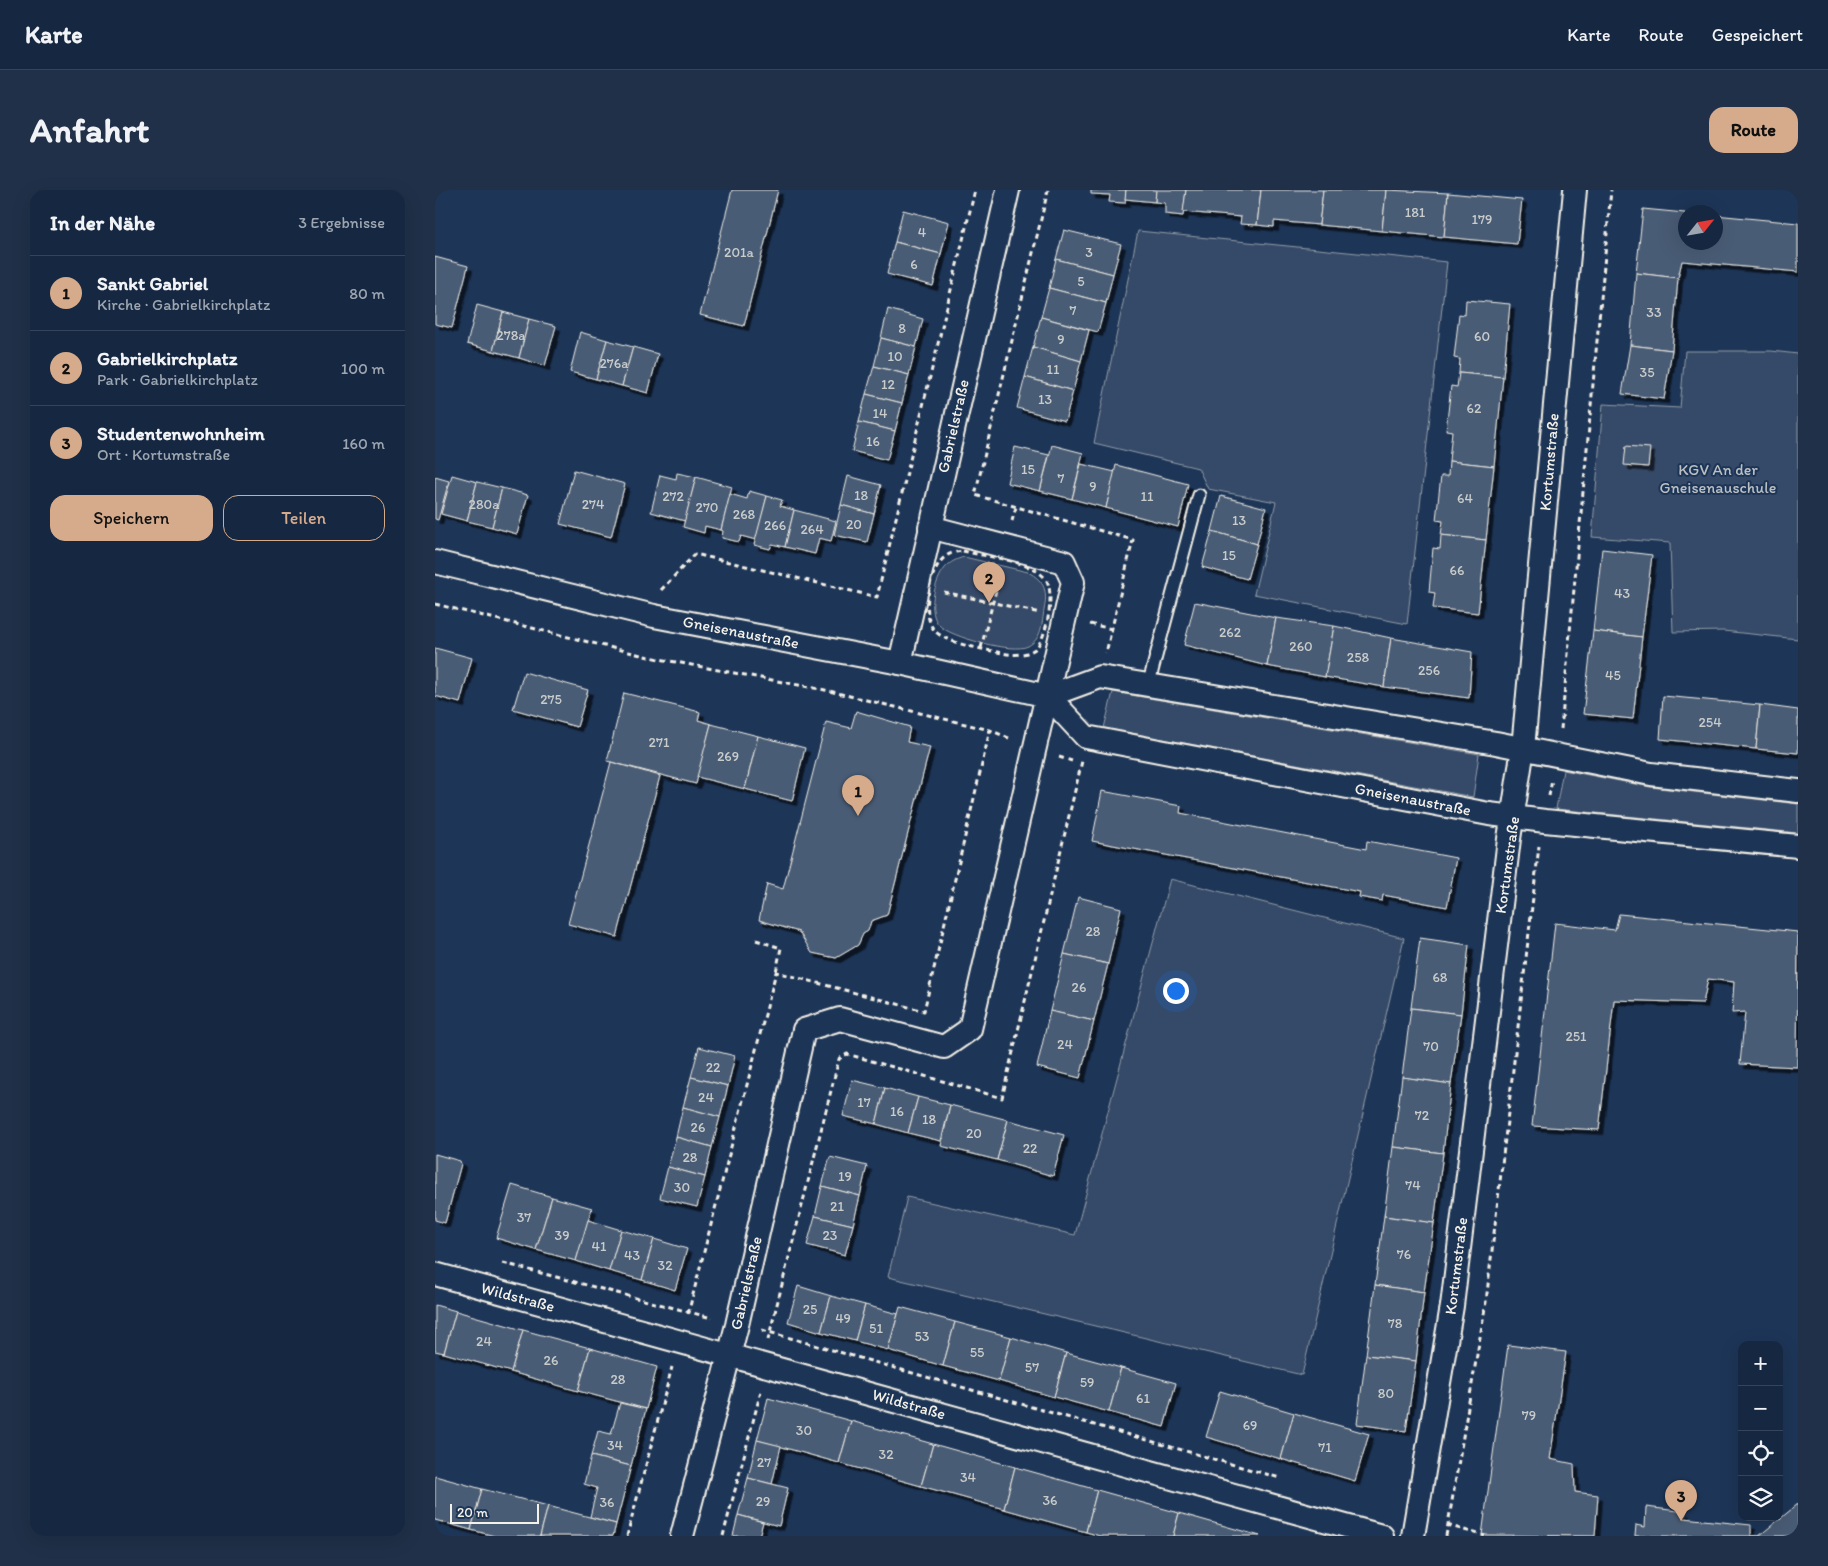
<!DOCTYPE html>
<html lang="de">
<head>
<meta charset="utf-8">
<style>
  :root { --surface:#162841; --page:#1f3048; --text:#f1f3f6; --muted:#9ea6b1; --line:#35445a; --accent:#d6ab8b }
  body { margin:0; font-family:Itim,sans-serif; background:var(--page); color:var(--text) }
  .controls { position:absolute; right:15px; bottom:15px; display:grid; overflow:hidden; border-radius:10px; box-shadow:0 5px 20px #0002 }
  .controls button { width:45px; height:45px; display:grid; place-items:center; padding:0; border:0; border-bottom:1px solid var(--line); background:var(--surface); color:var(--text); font:25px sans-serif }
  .compass { position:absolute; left:1243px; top:15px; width:45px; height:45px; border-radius:50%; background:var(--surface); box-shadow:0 5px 20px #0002; rotate:59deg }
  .scale { position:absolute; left:15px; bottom:12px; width:89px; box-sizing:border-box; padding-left:5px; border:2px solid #f4f1e8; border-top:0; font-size:14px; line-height:18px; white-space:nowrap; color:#f4f1e8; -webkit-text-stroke:4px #1d3557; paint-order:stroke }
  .you { position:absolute; left:740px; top:800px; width:18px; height:18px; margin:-12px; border:4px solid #fff; border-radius:50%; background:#1a73e8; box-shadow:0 0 0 8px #1a73e833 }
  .badge { display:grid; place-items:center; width:32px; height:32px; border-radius:50%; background:var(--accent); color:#111; font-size:16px; font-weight:700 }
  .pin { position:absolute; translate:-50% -41px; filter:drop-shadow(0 1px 2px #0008) }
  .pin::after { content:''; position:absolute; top:26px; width:18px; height:15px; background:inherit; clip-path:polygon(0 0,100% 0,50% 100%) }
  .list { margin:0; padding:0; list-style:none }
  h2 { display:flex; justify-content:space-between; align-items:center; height:65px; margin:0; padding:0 20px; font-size:21px }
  h2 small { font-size:16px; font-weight:400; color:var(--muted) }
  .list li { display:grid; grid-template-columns:32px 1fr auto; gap:15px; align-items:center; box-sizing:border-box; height:75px; padding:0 20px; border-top:1px solid var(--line) }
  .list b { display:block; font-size:19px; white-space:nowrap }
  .list p { margin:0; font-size:16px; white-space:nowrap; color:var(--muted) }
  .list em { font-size:16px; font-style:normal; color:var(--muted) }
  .actions { display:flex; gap:10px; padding:15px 20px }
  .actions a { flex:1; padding:11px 0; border:1px solid var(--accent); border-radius:15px; text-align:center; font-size:18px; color:var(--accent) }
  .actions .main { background:var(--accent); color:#111 }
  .icon { flex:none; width:28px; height:28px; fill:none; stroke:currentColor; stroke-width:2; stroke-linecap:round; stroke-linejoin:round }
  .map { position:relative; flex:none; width:1363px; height:1346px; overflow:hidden; border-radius:15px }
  header { display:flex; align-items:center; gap:30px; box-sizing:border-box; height:70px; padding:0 25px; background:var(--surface); border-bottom:1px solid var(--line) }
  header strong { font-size:24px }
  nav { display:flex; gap:28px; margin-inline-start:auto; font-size:18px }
  .intro { display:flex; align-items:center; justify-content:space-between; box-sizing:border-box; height:120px; padding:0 30px }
  h1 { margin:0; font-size:35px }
  .button { padding:12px 22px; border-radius:15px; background:var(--accent); color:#111; font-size:18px; font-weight:700 }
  main { display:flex; gap:30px; padding:0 30px }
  aside { flex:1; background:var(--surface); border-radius:15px; box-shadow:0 5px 20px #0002 }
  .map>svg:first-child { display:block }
</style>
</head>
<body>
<header>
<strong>Karte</strong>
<nav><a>Karte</a><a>Route</a><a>Gespeichert</a></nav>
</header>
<div class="intro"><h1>Anfahrt</h1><a class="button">Route</a></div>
<main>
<aside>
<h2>In der Nähe<small>3 Ergebnisse</small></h2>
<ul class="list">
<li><span class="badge">1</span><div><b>Sankt Gabriel</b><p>Kirche · Gabrielkirchplatz</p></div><em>80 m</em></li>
<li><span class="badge">2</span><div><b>Gabrielkirchplatz</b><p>Park · Gabrielkirchplatz</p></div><em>100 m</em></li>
<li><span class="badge">3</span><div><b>Studentenwohnheim</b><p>Ort · Kortumstraße</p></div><em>160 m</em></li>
</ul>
<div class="actions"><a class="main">Speichern</a><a>Teilen</a></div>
</aside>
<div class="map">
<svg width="1363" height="1346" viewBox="0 0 1363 1346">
  <defs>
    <filter id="shadow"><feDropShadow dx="4.5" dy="4.5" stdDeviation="0" flood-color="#0009"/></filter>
  </defs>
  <rect width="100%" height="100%" fill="#1d3557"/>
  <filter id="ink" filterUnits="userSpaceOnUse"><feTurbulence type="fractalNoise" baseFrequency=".02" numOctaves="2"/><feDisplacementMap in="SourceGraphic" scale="10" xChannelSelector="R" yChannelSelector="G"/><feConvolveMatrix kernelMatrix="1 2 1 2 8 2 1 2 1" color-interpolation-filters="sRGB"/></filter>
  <g filter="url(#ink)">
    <g fill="#354a67" stroke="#949ea8">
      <path d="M703,41L1012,72L972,434L819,404L841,312L773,299L763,278L659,253Z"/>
      <path d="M1250,161H1336L1363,164V449L1288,441L1238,442L1235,353L1157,347L1168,214L1245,218Z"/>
      <path d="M529,367L593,382C610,391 613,402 609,420C607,433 607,449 593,456C579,464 514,447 504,435C492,422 499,391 510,378C515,372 522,369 529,367Z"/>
      <path d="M678,502L1044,564L1038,607L669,538Z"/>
      <path d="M1128,580L1215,597L1363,614V643L1121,619Z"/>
      <path d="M735,689L969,748L867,1185L453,1087L472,1007L640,1045Z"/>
    </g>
    <g fill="#485b74" stroke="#f4f1e8" filter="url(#shadow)">
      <path d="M297,0H343L309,136L265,125Z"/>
      <path d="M656,0H691L690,13L674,12L675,5L656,4Z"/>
      <path d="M691,0H721L720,12L690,9Z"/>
      <path d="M721,0H751L748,26L730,24V13L720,12Z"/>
      <path d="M751,0H826L822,35L805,34L806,27L748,22Z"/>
      <path d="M826,0H888L884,35L839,31V37L822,35Z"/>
      <path d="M888,0H951L947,41L884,35Z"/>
      <path d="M951,0L1013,3L1009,47L947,41Z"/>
      <path d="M1013,3L1087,10L1082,54L1009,47Z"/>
      <path d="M1208,19L1250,23V52H1280V25L1363,33V82L1247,71L1243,88L1201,83Z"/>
      <path d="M468,20L514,32L506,64L460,52Z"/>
      <path d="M629,40L686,54L678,84L621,69Z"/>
      <path d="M460,52L506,64L498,96L452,84Z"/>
      <path d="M0,67L33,76L17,138L0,134Z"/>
      <path d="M621,69L678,84L671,113L614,98Z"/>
      <path d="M1201,83L1243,88L1237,160L1195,155Z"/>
      <path d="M614,98L671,113L663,142L606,127Z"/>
      <path d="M1031,110L1075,114L1068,187L1024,183L1025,169L1019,168L1024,124L1030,125Z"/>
      <path d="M42,115L68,122L58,161L32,154Z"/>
      <path d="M453,119L488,129L481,157L446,148Z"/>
      <path d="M68,122L94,129L84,168L58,161Z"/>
      <path d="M606,127L654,140L646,171L598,157Z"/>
      <path d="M94,129L121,136L110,176L84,168Z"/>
      <path d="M145,142L172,150L161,189L135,182Z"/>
      <path d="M446,148L481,157L474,185L439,176Z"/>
      <path d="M172,150L198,157L187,196L161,189Z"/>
      <path d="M1195,155L1237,160L1229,209L1187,204Z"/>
      <path d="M198,157L223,164L213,203L187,196Z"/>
      <path d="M598,157L646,171L638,201L590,187Z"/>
      <path d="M439,176L474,185L467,213L431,204Z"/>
      <path d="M1024,183L1068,187L1059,276L1014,271L1017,241L1011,240L1016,196L1022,197Z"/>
      <path d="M590,187L638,201L630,231L582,218Z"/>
      <path d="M431,204L467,213L460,241L424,232Z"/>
      <path d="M424,232L460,241L452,270L417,261Z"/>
      <path d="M617,255L648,263L637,309L605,301Z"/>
      <path d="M1191,256L1215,258L1213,277L1189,275Z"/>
      <path d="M580,257L614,265L605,301L572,293Z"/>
      <path d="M1014,271L1059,276L1051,350L1006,345L1008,331L1001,330L1006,286H1013Z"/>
      <path d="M646,274L680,282L671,318L637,309Z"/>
      <path d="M681,275L753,294L743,337L671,318Z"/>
      <path d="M139,280L190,294L176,347L125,334Z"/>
      <path d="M242,283L261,287L250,331L216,322L225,285L241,289Z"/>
      <path d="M17,285L42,292L32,331L6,324Z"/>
      <path d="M413,286L446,295L439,324L406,315Z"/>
      <path d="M0,287L14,291L3,330L0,329Z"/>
      <path d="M261,287L297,297L286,340L270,336L269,343L248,337Z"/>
      <path d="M42,292L67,298L57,337L32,331Z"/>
      <path d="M67,298L93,305L82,344L57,337Z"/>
      <path d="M314,301L332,306L321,350L306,346L304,352L287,348L288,341L286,340L295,304L312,309Z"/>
      <path d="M332,306L347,310L345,316L359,320L350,357L337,354L335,359L319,355Z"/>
      <path d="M786,306L831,318L822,354L777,341Z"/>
      <path d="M406,315L439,324L432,352L399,345Z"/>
      <path d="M359,320L401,331L396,351L384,348L380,364L350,357Z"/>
      <path d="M777,341L822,354L812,389L767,377Z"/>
      <path d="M1006,345L1051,350L1043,423L998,418L1000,403L994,402L998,358L1005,359Z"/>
      <path d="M1167,359L1217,365L1207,447L1158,441Z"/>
      <path d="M760,412L841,428L832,476L749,455Z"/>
      <path d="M841,428L899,436L890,487L832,476Z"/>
      <path d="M899,436L956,448L949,497L890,487Z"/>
      <path d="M1158,441L1207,447L1198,529L1148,524Z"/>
      <path d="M956,448L1037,462L1034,508L949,497Z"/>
      <path d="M0,458L37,468L25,513L0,506Z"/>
      <path d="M89,482L153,500L142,537L78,519Z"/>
      <path d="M189,503L265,522L263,530L276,534L261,594L172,571Z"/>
      <path d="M1228,506L1325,515L1321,559L1225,549Z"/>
      <path d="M1325,515L1363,520V563L1321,559Z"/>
      <path d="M421,521L475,537L472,552L495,557L452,725L436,731L433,741L428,744L423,755L401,768L377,763L364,742L324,730L332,694L348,699L391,532L416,538Z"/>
      <path d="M276,534L323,546L310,599L262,587Z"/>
      <path d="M323,546L370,558L357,611L310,599Z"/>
      <path d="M176,572L225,586L182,747L133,734Z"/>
      <path d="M667,601L746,616L745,623L931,659L932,651L1021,668L1012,717L948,705L947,711L924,707L925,702L657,651Z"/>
      <path d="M643,707L686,718L673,774L629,764Z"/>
      <path d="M1184,724L1363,742L1362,877L1305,874L1310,822L1297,823L1299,792L1273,789L1268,813L1179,810L1164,940L1097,936L1120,733L1180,740Z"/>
      <path d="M985,748L1034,755L1026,824L976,818Z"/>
      <path d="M629,764L673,774L659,831L615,821Z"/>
      <path d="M976,818L1026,824L1016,894L967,887Z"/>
      <path d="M615,821L659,831L645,888L602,877Z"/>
      <path d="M264,857L300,866L293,896L256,887Z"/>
      <path d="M256,887L293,896L285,927L248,917Z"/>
      <path d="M967,887L1016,894L1008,963L958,957Z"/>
      <path d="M417,890L450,898L441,934L408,926Z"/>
      <path d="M450,898L483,907L473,943L441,934Z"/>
      <path d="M483,907L515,915L506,951L473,943Z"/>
      <path d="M515,915L573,930L562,970L506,956Z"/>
      <path d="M248,917L285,927L277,957L241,947Z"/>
      <path d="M573,930L629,945L618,986L562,970Z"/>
      <path d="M241,947L277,957L270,987L233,977Z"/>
      <path d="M958,957L1008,963L999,1033L949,1026Z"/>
      <path d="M0,964L25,971L26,974L10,1033L0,1030Z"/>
      <path d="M395,967L432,976L425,1006L387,996Z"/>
      <path d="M233,977L270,987L262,1017L225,1008Z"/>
      <path d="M77,995L117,1007L101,1060L61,1048Z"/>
      <path d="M387,996L425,1006L418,1035L380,1026Z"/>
      <path d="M117,1007L157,1018L141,1071L101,1060Z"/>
      <path d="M380,1026L418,1035L410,1065L372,1055Z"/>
      <path d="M949,1026L999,1033L989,1102L940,1095Z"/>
      <path d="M153,1030L186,1040L174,1081L141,1071Z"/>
      <path d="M186,1040L219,1049L207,1090L174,1081Z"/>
      <path d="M219,1049L252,1059L240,1100L207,1090Z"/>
      <path d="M940,1095L989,1102L981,1171L931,1165Z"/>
      <path d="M363,1096L396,1106L386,1142L353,1132Z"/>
      <path d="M396,1106L430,1115L420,1151L386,1142Z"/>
      <path d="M0,1115L21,1121L9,1163L0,1161Z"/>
      <path d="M430,1115L463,1124L453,1160L420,1151Z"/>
      <path d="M465,1117L520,1132L508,1176L453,1160Z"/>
      <path d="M21,1121L88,1140L76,1182L9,1163Z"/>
      <path d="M520,1132L576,1147L564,1191L508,1176Z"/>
      <path d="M88,1140L155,1158L143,1201L76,1182Z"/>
      <path d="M576,1147L631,1163L619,1207L564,1191Z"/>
      <path d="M1073,1155L1131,1162L1115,1269L1139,1274L1140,1302L1163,1305L1160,1346L1047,1345Z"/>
      <path d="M155,1158L222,1177L211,1219L143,1201Z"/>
      <path d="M631,1163L686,1178L674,1222L619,1207Z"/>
      <path d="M931,1165L981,1171L971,1241L922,1234Z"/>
      <path d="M686,1178L741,1193L729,1237L674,1222Z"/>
      <path d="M785,1201L859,1223L846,1269L771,1247Z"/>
      <path d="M333,1208L416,1231L404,1273L322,1250Z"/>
      <path d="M185,1213L211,1219L196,1276L156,1266L163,1241L176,1244Z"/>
      <path d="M859,1223L934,1244L920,1291L846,1269Z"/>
      <path d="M416,1231L498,1254L486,1296L404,1273Z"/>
      <path d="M322,1250L346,1256L337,1294L313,1288Z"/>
      <path d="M498,1254L580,1277L569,1319L486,1296Z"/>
      <path d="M156,1266L196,1276L181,1334L155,1327L162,1298L149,1294Z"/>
      <path d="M580,1277L662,1300L651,1342L569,1319Z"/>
      <path d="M0,1286L47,1299L36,1340L0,1330Z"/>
      <path d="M313,1288L353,1298L344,1336L303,1325Z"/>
      <path d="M47,1299L113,1316L105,1346H60L36,1340Z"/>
      <path d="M662,1300L744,1323L738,1346H665L651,1342Z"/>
      <path d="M1363,1314V1346H1200L1201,1335L1210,1337L1211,1317L1251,1322L1249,1328L1316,1335V1346H1324Z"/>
      <path d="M113,1316L181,1334L178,1346H105Z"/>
      <path d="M744,1323L825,1346H738Z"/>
      <path d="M303,1325L328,1332L324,1346H298Z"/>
    </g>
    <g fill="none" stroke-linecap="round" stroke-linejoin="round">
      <defs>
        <path id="service" d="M713,496L764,305"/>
        <g id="minor">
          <path d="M0,372L219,426L465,473L613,506L665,487L1061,553L1216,584L1363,601"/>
          <path d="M465,473L573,0"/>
          <path d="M613,506L651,547L1054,624L1110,631L1363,656"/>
          <path d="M0,1084L947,1346"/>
          <path d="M247,1346L302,1135L369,840L405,829L509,857L535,839L638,392L629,372L495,337"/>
          <path d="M978,1346L1017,1116L1074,649L1088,558L1140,0"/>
        </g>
      </defs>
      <use href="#service" stroke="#f4f1e8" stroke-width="15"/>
      <use href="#minor" stroke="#f4f1e8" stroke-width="26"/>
      <g stroke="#f4f1e8" stroke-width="3" stroke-dasharray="5 4" stroke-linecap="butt">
        <path d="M613,0L540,305L698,350L671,463"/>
        <path d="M577,331L581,317"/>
        <path d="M528,361C551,367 594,370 610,388C621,400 612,449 600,459C590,466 577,465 567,463C549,459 511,454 499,440C486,425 494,378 510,367C516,362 521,362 528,361Z"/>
        <path d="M226,400L260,364L442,407L540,0"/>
        <path d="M509,402L605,423"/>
        <path d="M0,414L214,467L390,500L555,540L576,549"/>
        <path d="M655,434L677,439"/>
        <path d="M546,458L566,381"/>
        <path d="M1126,539L1176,0"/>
        <path d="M624,567L637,571"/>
        <path d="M1114,606L1117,590"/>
        <path d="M321,750L346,758L341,782"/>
        <path d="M68,1073L277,1128"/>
        <path d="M253,1124L341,782L489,821L555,540"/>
        <path d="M327,1140L845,1288"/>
        <path d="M333,1150L404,869L412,864L567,908L647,571"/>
        <path d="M1012,1335L1050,1346"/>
        <path d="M192,1346L237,1177"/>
        <path d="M288,1346L326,1201"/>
        <path d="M1011,1346L1051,1112L1104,656"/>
      </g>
      <use href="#service" stroke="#1d3557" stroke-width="11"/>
      <use href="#minor" stroke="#1d3557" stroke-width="22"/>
    </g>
  </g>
  <g text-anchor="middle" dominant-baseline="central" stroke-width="4" stroke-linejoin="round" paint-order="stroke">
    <g font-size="14" fill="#c9cccb">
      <text x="980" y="22">181</text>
      <text x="1047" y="29">179</text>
      <text x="487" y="42">4</text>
      <text x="304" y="62">201a</text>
      <text x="654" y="62">3</text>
      <text x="479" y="74">6</text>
      <text x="646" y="91">5</text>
      <text x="638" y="120">7</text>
      <text x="1219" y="122">33</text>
      <text x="467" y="138">8</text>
      <text x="76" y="145">278a</text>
      <text x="1047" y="146">60</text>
      <text x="626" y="149">9</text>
      <text x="460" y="166">10</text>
      <text x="179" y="173">276a</text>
      <text x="618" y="179">11</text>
      <text x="1212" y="182">35</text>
      <text x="453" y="194">12</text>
      <text x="610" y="209">13</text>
      <text x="1039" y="218">62</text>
      <text x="445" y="223">14</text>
      <text x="438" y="251">16</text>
      <text x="593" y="279">15</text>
      <text x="626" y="288">7</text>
      <text x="658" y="296">9</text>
      <text x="426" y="305">18</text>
      <text x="238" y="306">272</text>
      <text x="712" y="306">11</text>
      <text x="1030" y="308">64</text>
      <text x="49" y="314">280a</text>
      <text x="158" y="314">274</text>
      <text x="272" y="317">270</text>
      <text x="309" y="324">268</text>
      <text x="804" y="330">13</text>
      <text x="419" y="334">20</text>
      <text x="340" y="335">266</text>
      <text x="377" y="339">264</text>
      <text x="794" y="365">15</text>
      <text x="1022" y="380">66</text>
      <text x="1187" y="403">43</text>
      <text x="795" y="442">262</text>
      <text x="866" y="456">260</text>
      <text x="923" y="467">258</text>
      <text x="994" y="480">256</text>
      <text x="1178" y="485">45</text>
      <text x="116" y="509">275</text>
      <text x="1275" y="532">254</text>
      <text x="224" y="552">271</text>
      <text x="293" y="566">269</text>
      <text x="658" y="741">28</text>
      <text x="1005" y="787">68</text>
      <text x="644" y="797">26</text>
      <text x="1141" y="846">251</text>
      <text x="630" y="854">24</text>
      <text x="996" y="856">70</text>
      <text x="278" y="877">22</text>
      <text x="271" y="907">24</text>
      <text x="429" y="912">17</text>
      <text x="462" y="921">16</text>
      <text x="987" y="925">72</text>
      <text x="494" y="929">18</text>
      <text x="263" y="937">26</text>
      <text x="539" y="943">20</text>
      <text x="595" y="958">22</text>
      <text x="255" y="967">28</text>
      <text x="410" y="986">19</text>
      <text x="978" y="995">74</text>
      <text x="247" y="997">30</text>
      <text x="402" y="1016">21</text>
      <text x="89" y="1027">37</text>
      <text x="127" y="1045">39</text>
      <text x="395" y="1045">23</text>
      <text x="164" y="1056">41</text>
      <text x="969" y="1064">76</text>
      <text x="197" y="1065">43</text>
      <text x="230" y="1075">32</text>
      <text x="375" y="1119">25</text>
      <text x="408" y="1128">49</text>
      <text x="960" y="1133">78</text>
      <text x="441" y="1138">51</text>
      <text x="487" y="1146">53</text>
      <text x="49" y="1151">24</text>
      <text x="542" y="1162">55</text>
      <text x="116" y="1170">26</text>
      <text x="597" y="1177">57</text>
      <text x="183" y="1189">28</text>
      <text x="652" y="1192">59</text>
      <text x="951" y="1203">80</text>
      <text x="708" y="1208">61</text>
      <text x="1094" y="1225">79</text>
      <text x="815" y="1235">69</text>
      <text x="369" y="1240">30</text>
      <text x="180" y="1255">34</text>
      <text x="890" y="1257">71</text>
      <text x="451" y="1264">32</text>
      <text x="329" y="1272">27</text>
      <text x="533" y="1287">34</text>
      <text x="615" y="1310">36</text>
      <text x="328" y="1311">29</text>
      <text x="172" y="1312">36</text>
    </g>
    <g font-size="16" fill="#f4f1e8" stroke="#1d3557">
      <text transform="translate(518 236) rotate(-77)">Gabrielstraße</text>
      <text transform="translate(1114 272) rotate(-85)">Kortumstraße</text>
      <text transform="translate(306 442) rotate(11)">Gneisenaustraße</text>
      <text transform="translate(978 609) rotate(11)">Gneisenaustraße</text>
      <text transform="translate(1072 675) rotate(-82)">Kortumstraße</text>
      <text transform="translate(1021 1076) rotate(-83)">Kortumstraße</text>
      <text transform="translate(311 1093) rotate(-77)">Gabrielstraße</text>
      <text transform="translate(83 1107) rotate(15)">Wildstraße</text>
      <text transform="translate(474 1214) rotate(16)">Wildstraße</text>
    </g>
    <g font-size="16" fill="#bbbfc1" stroke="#1d3557">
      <text x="1283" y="279">KGV An der<tspan x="1283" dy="18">Gneisenauschule</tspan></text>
    </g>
  </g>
</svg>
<div class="controls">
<button>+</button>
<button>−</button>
<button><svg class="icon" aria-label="locate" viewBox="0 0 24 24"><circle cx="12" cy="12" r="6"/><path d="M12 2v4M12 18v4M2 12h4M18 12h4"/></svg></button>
<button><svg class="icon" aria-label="layers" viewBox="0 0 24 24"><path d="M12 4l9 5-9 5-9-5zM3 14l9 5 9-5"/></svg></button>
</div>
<svg class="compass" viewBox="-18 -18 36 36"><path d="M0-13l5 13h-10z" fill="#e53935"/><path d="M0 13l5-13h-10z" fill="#9ea6b1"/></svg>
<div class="scale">20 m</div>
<div class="you"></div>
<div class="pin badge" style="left:423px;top:626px">1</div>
<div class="pin badge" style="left:554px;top:413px">2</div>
<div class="pin badge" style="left:1246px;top:1331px">3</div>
</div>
</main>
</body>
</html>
